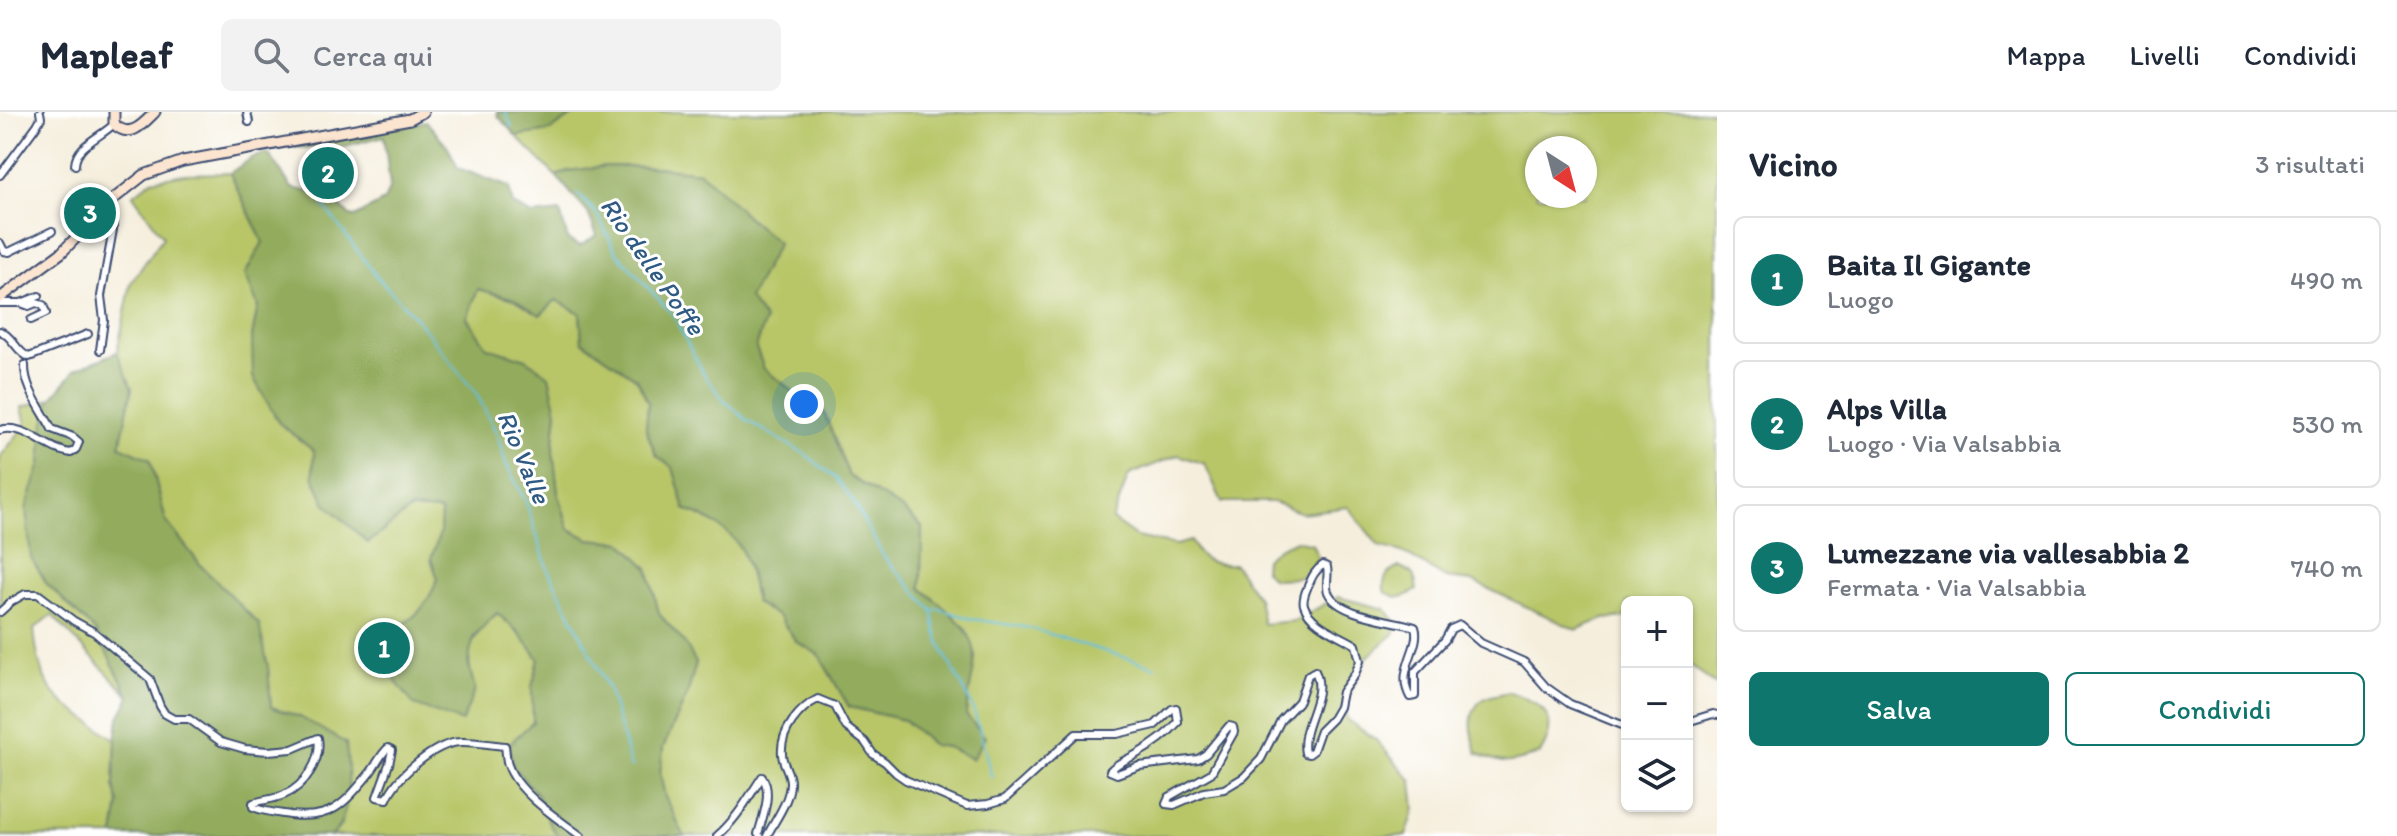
<!DOCTYPE html>
<html lang="it">
<head>
<meta charset="utf-8">
<style>
  :root { --surface:#fff; --page:#f2f2f3; --text:#1f2937; --muted:#747a83; --line:#e0e1e3; --accent:#0f766e }
  body { margin:0; font-family:Itim,sans-serif; background:var(--page); color:var(--text) }
  .controls { position:absolute; right:24px; bottom:24px; display:grid; overflow:hidden; border-radius:12px; box-shadow:0 2px 6px #0004 }
  .controls button { width:72px; height:72px; display:grid; place-items:center; padding:0; border:0; border-bottom:2px solid var(--line); background:var(--surface); color:var(--text); font:40px sans-serif }
  .compass { position:absolute; left:1525px; top:24px; width:72px; height:72px; border-radius:50%; background:var(--surface); box-shadow:0 2px 6px #0004; rotate:144deg }
  .you { position:absolute; left:804px; top:292px; width:28px; height:28px; margin:-20px; border:6px solid #fff; border-radius:50%; background:#1a73e8; box-shadow:0 0 0 12px #1a73e833 }
  .badge { display:grid; place-items:center; width:52px; height:52px; border-radius:50%; background:var(--accent); color:#fff; font-size:26px; font-weight:700 }
  .pin { position:absolute; translate:-50% -50%; border:4px solid #fff; box-shadow:0 2px 8px #0006 }
  .list { margin:0; padding:0; list-style:none }
  h2 { display:flex; justify-content:space-between; align-items:center; height:104px; margin:0; padding:0 32px; font-size:34px }
  h2 small { font-size:26px; font-weight:400; color:var(--muted) }
  .list li { display:grid; grid-template-columns:52px 1fr auto; gap:24px; align-items:center; box-sizing:border-box; height:128px; margin:0 16px 16px; padding:0 16px; border:2px solid var(--line); border-radius:12px }
  .list b { display:block; font-size:30px; white-space:nowrap }
  .list p { margin:0; font-size:26px; white-space:nowrap; color:var(--muted) }
  .list em { font-size:26px; font-style:normal; color:var(--muted) }
  .actions { display:flex; gap:16px; padding:24px 32px }
  .actions a { flex:1; padding:18px 0; border:2px solid var(--accent); border-radius:12px; text-align:center; font-size:28px; color:var(--accent) }
  .actions .main { background:var(--accent); color:#fff }
  .icon { flex:none; width:44px; height:44px; fill:none; stroke:currentColor; stroke-width:2; stroke-linecap:round; stroke-linejoin:round }
  .map { position:relative; flex:none; width:1717px; height:724px; overflow:hidden }
  header { display:flex; align-items:center; gap:48px; box-sizing:border-box; height:112px; padding:0 40px; background:var(--surface); border-bottom:2px solid var(--line) }
  header strong { font-size:38px }
  nav { display:flex; gap:44px; margin-inline-start:auto; font-size:28px }
  .search { width:560px; height:72px; background:var(--page); display:flex; align-items:center; gap:20px; box-sizing:border-box; padding:0 28px; border-radius:12px; color:var(--muted); font-size:30px }
  main { display:flex }
  aside { flex:1; background:var(--surface) }
  .map>svg:first-child { display:block }
</style>
</head>
<body>
<header>
<strong>Mapleaf</strong>
<div class="search"><svg class="icon" aria-label="search" viewBox="0 0 24 24"><circle cx="10" cy="10" r="6"/><path d="M15 15l6 6"/></svg>Cerca qui</div>
<nav><a>Mappa</a><a>Livelli</a><a>Condividi</a></nav>
</header>
<main>
<div class="map">
<svg width="1717" height="724" viewBox="0 0 1717 724">
  <rect width="100%" height="100%" fill="#fff"/>
  <filter id="ink" filterUnits="userSpaceOnUse"><feTurbulence type="fractalNoise" baseFrequency=".0125" numOctaves="2"/><feDisplacementMap in="SourceGraphic" scale="16" xChannelSelector="R" yChannelSelector="G"/><feConvolveMatrix kernelMatrix="1 2 1 2 8 2 1 2 1" color-interpolation-filters="sRGB"/></filter>
  <filter id="wash" filterUnits="userSpaceOnUse"><feTurbulence type="fractalNoise" baseFrequency=".006" numOctaves="4" result="noise"/><feDisplacementMap in="SourceGraphic" scale="32" xChannelSelector="R" yChannelSelector="G"/><feGaussianBlur stdDeviation="1.8" result="paint"/><feColorMatrix in="noise" values="0 0 0 0 0 0 0 0 0 0 0 0 0 0 0 0 0 1.4 0 .05"/><feComposite in="paint" operator="in"/></filter>
  <g filter="url(#wash)">
    <rect width="100%" height="100%" fill="#f5eedc"/>
    <g fill="#b8c668" stroke="#6a7a63" stroke-width="2" fill-rule="evenodd">
      <path d="M578,0H1717V573C1704,568 1700,556 1687,552V490H1627V505L1603,507L1576,518L1472,469L1446,466L1402,440L1379,434L1348,395L1302,401L1273,390H1222L1205,352L1178,343L1129,363L1112,408L1136,425L1176,433L1191,429C1201,450 1212,453 1234,452L1258,486L1263,512L1294,509L1338,485L1385,497L1398,512L1394,522L1366,546L1345,593L1347,608L1375,627L1412,669L1415,697L1406,724H684L665,685L660,662L663,636L687,583L696,551L684,530L659,502L648,456L622,430L589,427L569,417L558,381L553,339L557,299L526,247L487,235L467,206L478,177L515,187L540,203L556,187L580,201L582,229L637,267L648,290L646,317L656,343L673,355L685,397C742,422 744,433 756,491L779,505L796,529L819,543L849,595L904,608L933,633L947,635L972,646L966,603L967,584L975,543L966,516L920,476L922,415L901,396L849,364L823,298L795,281L764,257L756,236L765,208L748,187L778,131L754,111L700,60L656,55L606,54L568,59L556,64L516,24L550,19ZM1537,36H1585V84H1537Z"/>
      <path d="M230,61L263,130L246,162L258,194L252,225L279,311L314,339L313,364L368,431L411,397L441,399L440,421L431,447L438,467L427,492L403,514L475,578C464,538 468,530 497,501L519,521L539,547L532,575L534,610L509,632L513,655L538,683L550,713L558,724H332L342,712L300,605L271,595L268,555L202,455L166,409L150,347L120,334L132,276L117,240L131,171L163,125L133,83L152,68L184,62Z"/>
      <path d="M51,287L44,314L41,352L26,397L47,472L96,520L130,585L52,503L34,517C40,590 65,589 116,628L114,674L119,691L114,724H0V345L26,312L22,295Z"/>
      <path d="M1296,428L1312,432L1318,445C1310,470 1295,466 1273,467L1264,458L1265,447L1278,436Z"/>
      <path d="M1399,455C1413,459 1415,463 1417,478C1405,486 1397,488 1384,479C1383,465 1387,461 1399,455Z"/>
      <path d="M1509,580C1543,591 1562,606 1540,642C1511,652 1505,654 1477,641C1472,624 1465,599 1484,587C1491,583 1502,582 1509,580Z"/>
    </g>
    <g fill="#92ab5c" stroke="#566d5d" stroke-width="2">
      <path d="M497,0H578L550,19L516,24L498,4Z"/>
      <path d="M426,9L447,33L458,56L509,75L513,93L532,103L560,100L568,128L580,134L597,123L588,101L556,64L568,59L606,54L656,55L700,60L754,111L778,131L749,187L765,208L756,236L764,257L795,281L823,298L849,364L901,396L922,415L921,476C941,494 975,515 975,545C974,564 967,583 966,603L985,625L972,647L947,635L933,633L904,608L849,595L819,543L796,529L779,505L756,491C744,433 742,422 685,397L673,356L656,343L646,317L648,290L637,267L582,229L580,201L556,188L540,203L515,187L478,177L467,206L487,235L526,247L549,264L557,299L553,339L558,381L569,417L589,427L622,430L648,456L659,502L684,530L696,551L687,583L663,636L660,662L665,685L684,724H558L550,713L538,683L513,655L509,632L533,610L532,575L539,547L519,521L497,501L474,524L468,550L475,578L462,610L414,593L394,567L380,521C413,512 424,499 438,467L431,447L440,421L441,399L411,397L368,431L326,392L313,364L314,339L279,311L253,265L252,225L258,194L245,162L263,130L230,61L252,46L268,41L292,76L330,84L350,104L355,105L384,89L390,74L384,24L333,37L294,35Z"/>
      <path d="M117,240L132,276L120,334L150,347L166,409L202,455L259,512L268,555L271,595L300,605L346,631C349,660 353,700 332,724H114L119,691L114,674L116,628L119,605L130,585L96,520L47,472L31,446L26,397L41,352L44,314L51,287L76,257Z"/>
    </g>
    <g fill="none" stroke-linecap="round" stroke-linejoin="round">
      <g stroke="#5fc0dd" stroke-width="2">
        <path d="M505,0L512,15"/>
        <path d="M578,82L597,102L616,140L672,202L705,264L724,288L748,309L805,342L836,366L853,389L884,445L933,499C935,532 951,553 966,581C979,607 984,638 992,666"/>
        <path d="M318,86L377,165L416,206L477,283L497,322L506,352L526,390L548,458L609,578L631,655"/>
        <path d="M933,498L939,497L972,507L1030,516L1155,555"/>
      </g>
    </g>
  </g>
  <g filter="url(#ink)">
    <g fill="none" stroke-linecap="round" stroke-linejoin="round">
      <defs>
        <g id="street">
          <path d="M247,0L249,10"/>
          <path d="M75,53C76,33 101,25 114,12"/>
          <path d="M0,63L37,13L41,6L40,0"/>
          <path d="M0,131L4,139L9,140L52,119"/>
          <path d="M0,191H21L39,184"/>
          <path d="M21,191L29,194L36,191L43,193L46,201L31,208"/>
          <path d="M0,219C13,224 16,240 29,245L88,222"/>
          <path d="M100,238L104,208L101,184L114,112L108,92"/>
          <path d="M0,318C26,311 45,338 71,341L76,337L79,330L73,325L52,317C42,298 24,275 25,253"/>
          <path d="M0,500L11,490L25,482H38L74,509L94,520L150,567L160,594L165,602L174,607H189L221,630L245,637L268,639L292,637L318,626C322,648 305,674 284,683C275,687 263,688 253,691V695C265,700 277,701 290,703C332,708 344,692 369,662C376,654 380,643 388,636L392,638L389,652L377,685L387,687C396,665 435,631 460,630C474,629 490,633 505,634C506,640 506,648 508,653C517,680 558,707 581,724"/>
          <path d="M1687,610L1713,602L1717,603"/>
          <path d="M1110,659L1117,662L1139,654L1198,647L1206,642L1229,614L1233,615L1234,620L1211,661L1169,685L1166,692L1174,693L1204,680L1224,677L1244,665L1261,647L1281,608L1299,589L1308,563L1315,559C1328,585 1299,614 1305,641L1309,642L1313,639L1320,619L1332,607L1339,595L1342,580L1355,562L1360,549L1356,533C1340,523 1310,513 1304,493C1302,487 1306,479 1308,474C1312,465 1315,458 1323,453L1327,455C1329,464 1325,473 1328,480C1338,504 1393,508 1415,515C1422,535 1395,558 1410,585L1415,584V560L1445,528L1451,517L1460,513L1481,531L1524,550L1546,575L1570,592L1627,615"/>
          <path d="M717,724C737,707 748,686 762,665C773,679 763,705 758,722L760,724"/>
          <path d="M767,724C775,708 789,690 790,672C791,661 782,652 782,642C780,620 799,596 818,587L835,594L846,615L865,630L873,642L885,650L896,661L906,668L967,694L988,692L1005,687L1076,622H1117L1155,613L1172,597L1176,596L1178,610C1166,624 1153,633 1137,642C1127,648 1117,650 1110,659"/>
        </g>
        <g id="secondary">
          <path d="M114,0V12C130,28 143,12 155,0"/>
          <path d="M0,186L61,141L116,85L144,63L183,49L410,7L423,0"/>
        </g>
      </defs>
      <use href="#street" stroke="#3c4c71" stroke-width="10"/>
      <use href="#secondary" stroke="#3c4c71" stroke-width="13"/>
      <use href="#street" stroke="#fff" stroke-width="6"/>
      <use href="#secondary" stroke="#fce5d0" stroke-width="9"/>
    </g>
  </g>
  <g text-anchor="middle" dominant-baseline="central" stroke-width="6" stroke-linejoin="round" paint-order="stroke">
    <g font-size="26" font-style="italic" fill="#2f5a84" stroke="#fff">
      <text transform="translate(653 154) rotate(55)">Rio delle Poffe</text>
      <text transform="translate(524 345) rotate(67)">Rio Valle</text>
    </g>
  </g>
</svg>
<div class="controls">
<button>+</button>
<button>−</button>
<button><svg class="icon" aria-label="layers" viewBox="0 0 24 24"><path d="M12 4l9 5-9 5-9-5zM3 14l9 5 9-5"/></svg></button>
</div>
<svg class="compass" viewBox="-18 -18 36 36"><path d="M0-13l5 13h-10z" fill="#e53935"/><path d="M0 13l5-13h-10z" fill="#747a83"/></svg>
<div class="you"></div>
<div class="pin badge" style="left:384px;top:536px">1</div>
<div class="pin badge" style="left:328px;top:61px">2</div>
<div class="pin badge" style="left:90px;top:101px">3</div>
</div>
<aside>
<h2>Vicino<small>3 risultati</small></h2>
<ul class="list">
<li><span class="badge">1</span><div><b>Baita Il Gigante</b><p>Luogo</p></div><em>490 m</em></li>
<li><span class="badge">2</span><div><b>Alps Villa</b><p>Luogo · Via Valsabbia</p></div><em>530 m</em></li>
<li><span class="badge">3</span><div><b>Lumezzane via vallesabbia 2</b><p>Fermata · Via Valsabbia</p></div><em>740 m</em></li>
</ul>
<div class="actions"><a class="main">Salva</a><a>Condividi</a></div>
</aside>
</main>
</body>
</html>
